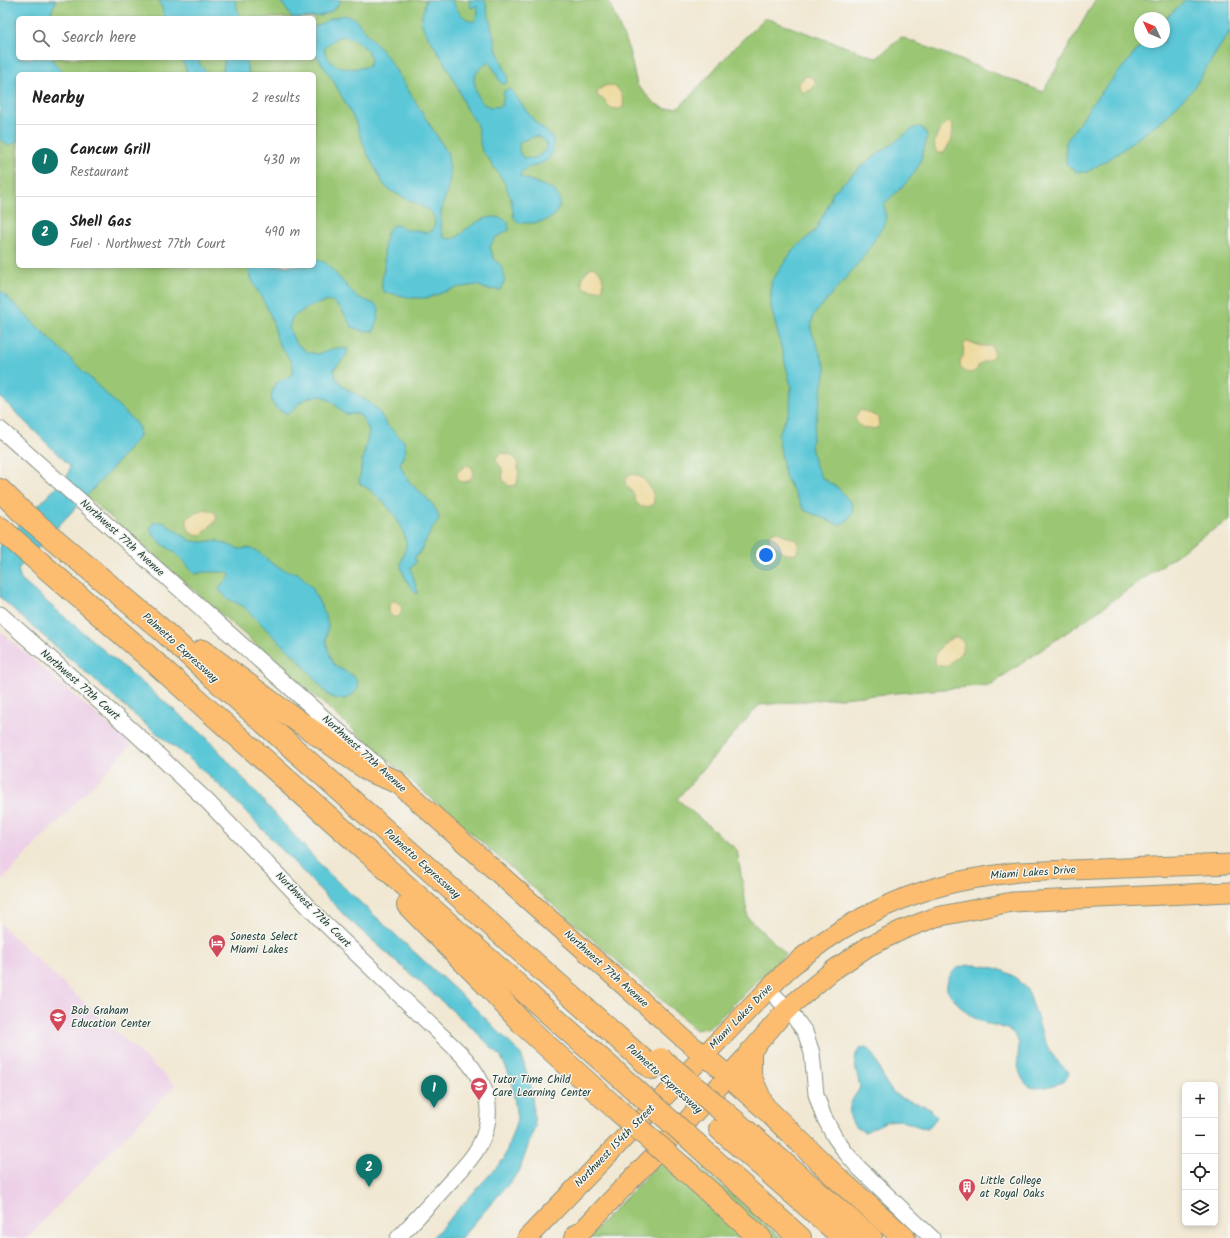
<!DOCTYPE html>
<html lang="en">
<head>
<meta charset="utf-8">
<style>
  :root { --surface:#fff; --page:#f6f6f6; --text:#222; --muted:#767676; --line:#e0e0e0; --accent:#0f766e }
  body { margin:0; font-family:Kalam,sans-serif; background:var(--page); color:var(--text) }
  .controls { position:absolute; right:12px; bottom:12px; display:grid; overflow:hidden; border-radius:6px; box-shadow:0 2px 6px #0003 }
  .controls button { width:36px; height:36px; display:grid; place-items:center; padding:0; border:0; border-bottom:1px solid var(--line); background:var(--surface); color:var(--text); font:20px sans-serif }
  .compass { position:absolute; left:1134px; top:12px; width:36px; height:36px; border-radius:50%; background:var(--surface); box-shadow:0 2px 6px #0003; rotate:314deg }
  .you { position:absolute; left:766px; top:555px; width:14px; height:14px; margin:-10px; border:3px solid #fff; border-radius:50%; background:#1a73e8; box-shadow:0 0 0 6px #1a73e833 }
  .badge { display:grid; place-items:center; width:26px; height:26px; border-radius:50%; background:var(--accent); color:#fff; font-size:13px; font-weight:700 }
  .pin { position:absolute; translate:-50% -33px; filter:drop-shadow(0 1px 2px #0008) }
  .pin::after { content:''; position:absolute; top:21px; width:14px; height:12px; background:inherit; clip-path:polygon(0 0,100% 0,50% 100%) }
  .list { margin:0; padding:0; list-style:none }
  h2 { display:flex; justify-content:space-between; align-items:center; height:52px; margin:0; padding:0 16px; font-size:17px }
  h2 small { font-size:13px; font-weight:400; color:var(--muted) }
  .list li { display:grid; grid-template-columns:26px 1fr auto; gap:12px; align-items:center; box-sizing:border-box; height:72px; padding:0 16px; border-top:1px solid var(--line) }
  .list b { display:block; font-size:15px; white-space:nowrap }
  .list p { margin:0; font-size:13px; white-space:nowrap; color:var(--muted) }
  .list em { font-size:13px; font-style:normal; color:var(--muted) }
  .icon { flex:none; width:22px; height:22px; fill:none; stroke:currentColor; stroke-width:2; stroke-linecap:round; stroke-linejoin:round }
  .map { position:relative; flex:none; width:1230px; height:1238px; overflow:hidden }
  .search { position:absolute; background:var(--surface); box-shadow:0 2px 6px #0003; left:16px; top:16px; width:300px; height:44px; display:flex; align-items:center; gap:10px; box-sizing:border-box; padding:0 14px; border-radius:6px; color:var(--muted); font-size:15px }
  .panel { position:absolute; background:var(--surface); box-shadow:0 2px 6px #0003; left:16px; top:72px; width:300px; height:196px; border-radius:6px }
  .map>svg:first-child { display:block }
</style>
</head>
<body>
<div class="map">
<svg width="1230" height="1238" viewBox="0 0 1230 1238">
  <rect width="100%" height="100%" fill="#f6f6f2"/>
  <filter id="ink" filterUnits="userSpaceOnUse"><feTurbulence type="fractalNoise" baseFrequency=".025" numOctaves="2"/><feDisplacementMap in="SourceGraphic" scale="8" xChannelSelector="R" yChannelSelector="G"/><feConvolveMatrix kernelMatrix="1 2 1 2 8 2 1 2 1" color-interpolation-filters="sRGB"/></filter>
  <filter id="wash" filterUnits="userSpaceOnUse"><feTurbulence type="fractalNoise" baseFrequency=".012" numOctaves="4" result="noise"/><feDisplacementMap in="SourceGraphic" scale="16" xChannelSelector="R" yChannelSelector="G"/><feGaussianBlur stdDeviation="0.9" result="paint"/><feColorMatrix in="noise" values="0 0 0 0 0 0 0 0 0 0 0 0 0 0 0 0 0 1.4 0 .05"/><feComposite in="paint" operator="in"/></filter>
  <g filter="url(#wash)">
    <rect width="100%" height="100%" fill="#f1e8d3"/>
    <g fill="#edd0e8">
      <path d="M0,631L131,745L0,882Z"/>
      <path d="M0,924L57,978L175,1085L27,1238H0Z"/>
    </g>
    <g fill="#9bc774" stroke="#5d8254" fill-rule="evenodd">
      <path d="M0,0H608L629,50L637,85L654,103L666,109L680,107L735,47L765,18L877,58L901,37L1043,92L1095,0H1230V520L1206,534L1098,611L990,685L759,705L677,799L737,850L748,918L786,954L710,1027L696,1030L84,494L0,303ZM18,18H314V58H18ZM1140,18H1164V42H1140ZM18,74H314V266H18Z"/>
      <path d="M690,1157L781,1238H770L686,1162Z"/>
      <path d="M662,1160L751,1238H587Z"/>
    </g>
    <g fill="#eeda9e" stroke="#868c69">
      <path d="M805,76C811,76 815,78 816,84L811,90L803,92L800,90L799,83Z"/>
      <path d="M610,85C620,86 625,99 623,107L620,109L610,108L604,99L598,97L597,92L604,86Z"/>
      <path d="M948,122L953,125L952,139L944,153H937C930,142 939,129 948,122Z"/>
      <path d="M592,267C602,269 604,279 603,289C595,291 590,291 583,287C580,279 584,272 592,267Z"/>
      <path d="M966,342H970L981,346H991C999,356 989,360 981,363C978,365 978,369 975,371C968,376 959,370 960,362C961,357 961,361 963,356C965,350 961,346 966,342Z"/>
      <path d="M862,410L878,417L879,425L877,428C867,431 858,428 855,418L858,412Z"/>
      <path d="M502,453C505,454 509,454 511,455C520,460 520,477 516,485L509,486L503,480C502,476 503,472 502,469C500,462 490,461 502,453Z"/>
      <path d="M467,465L472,467C476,475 470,483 461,482C452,475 460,469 467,465Z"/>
      <path d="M633,474C635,475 639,476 642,478C649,483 663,506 646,507C643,507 640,507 638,504C634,501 635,497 633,493C631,489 627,487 625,483C626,478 627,476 633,474Z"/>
      <path d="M205,509L214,512L217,516L216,520L202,535H194C188,531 186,525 187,518C191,514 200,512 205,509Z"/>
      <path d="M776,531L796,540L799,546L796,554H785L776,546L770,542L769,535Z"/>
      <path d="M392,601C401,601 405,610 398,617H393L389,613V605Z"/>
      <path d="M954,637H957L961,640L964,644L962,652L946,667L937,665L935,662C934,650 944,642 954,637Z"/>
    </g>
    <g fill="#5cc7d7" stroke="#3e8286" fill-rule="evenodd">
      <path d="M0,0H56L49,18H18V58H52L54,62L65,74H18V141L9,146L0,139Z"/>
      <path d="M159,0H235L240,18H165Z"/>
      <path d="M280,0H341C333,18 310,18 292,18Z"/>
      <path d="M426,0H452C457,11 462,18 473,22C478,17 479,13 477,6L471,8L469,0H485L497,51L508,76L507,83L502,84C496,78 496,69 489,63L483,65C481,68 475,74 474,78C474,81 475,83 475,85C477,100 484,110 501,106L503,101L504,91L508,89L512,90C519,100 526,111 534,120C539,127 547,130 552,138C555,143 553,154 549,158C541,167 526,165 520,174L521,177L553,189L557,194L560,202L558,210L554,216L544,221L533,223H522L518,222L514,218L511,199L504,182L488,158L483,153L481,148L478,129L475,121L466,109L457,86L443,60L424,30L421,22L422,16ZM536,136C543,138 546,140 547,148C540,156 535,160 524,158C519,154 519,150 519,143L522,141Z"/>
      <path d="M1185,0H1230V31L1193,89L1167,116L1117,154L1087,172H1077L1066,164V142L1094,101L1144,42H1164V20Z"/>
      <path d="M344,15L354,18L388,58L447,152C449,162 451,174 449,184C444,204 436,216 444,237C446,238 449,239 452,239C458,238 461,234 465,230C477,221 494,211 508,222L509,230L495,238L490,247L493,257L501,266L504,274V283L500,290L486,289L477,285L455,288L428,298H412L385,292L382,290C381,282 383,275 384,267C385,253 381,235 393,225L401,226L405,230H417L427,233L433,230L435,223L434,216L427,209L391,191L384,185L366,151L355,121L334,82L314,52V27L332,18ZM345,36C358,41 366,46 371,59L369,66C351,71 328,70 324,48L336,38Z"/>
      <path d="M181,58H197L201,66L209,74H188Z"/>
      <path d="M225,58H245L249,74H220L223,71Z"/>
      <path d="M922,127L927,135C925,145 923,155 919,165C912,180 896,192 884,204L886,222L861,260L813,316L811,330L826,369L811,445L814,461L822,478L838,488L851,503L853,511L847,521L839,525L804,510L785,476L778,435L790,409L791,386L771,307V282L793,250L815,231L827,208L833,192L864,164L907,133L914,128Z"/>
      <path d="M314,258L326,263L357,297L375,304L379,308L377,323L374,331H363L352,327L342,310L332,301C314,303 306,308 292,318L289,328L295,342L307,352L318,354L335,348L348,349L346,356L334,369L336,378L344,387L369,402L378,410L386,424L404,441L406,450L400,464C403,470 405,476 409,481C419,493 438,503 439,520L432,529L419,554L415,556L416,562L411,568L414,580L418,593H416C411,589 400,571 401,564C402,558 405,552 406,546C406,522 378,493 359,483L362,462L369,431L361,416L356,414H345C339,410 335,403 328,399C321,394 308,396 301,402C295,406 294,412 287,414C269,406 268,400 276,383C281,379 292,378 293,371C295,362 283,352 279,344C275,335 275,326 271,317C265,300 250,284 248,266H314Z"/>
      <path d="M0,290L133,420L139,428V437L108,473L18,569L21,580L207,738L325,870L473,1006L521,1054L531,1087L535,1126L519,1172L461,1238H432L504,1159L517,1119L512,1081L501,1057L471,1027L347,918L227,792L191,760L144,723L24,619L0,597V545L68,475L70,466L0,397Z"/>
      <path d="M154,522H163L191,541L202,542L210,541H218L239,549L249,548L257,551L274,565L284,570L298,573L312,587L326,617L328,625L326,640L328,649L333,663L337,667L354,676L358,683V689L352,695L346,699H336L328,695L298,659L278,641L243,606L228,599L219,590L223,583L231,576L227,572H203L195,574C189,570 188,565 183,560C172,549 156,543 150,529Z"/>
      <path d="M977,965C997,967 1013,972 1026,988C1030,993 1031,1002 1034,1008C1043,1035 1045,1053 1069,1072C1067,1079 1064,1082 1057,1084C1051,1086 1043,1088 1036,1088C1024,1089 1017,1070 1018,1060C1018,1047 1022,1042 1012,1032C1006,1027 990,1025 983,1022C967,1017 957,1002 947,990C946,982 950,972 958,968C963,965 972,965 977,965Z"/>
      <path d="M867,1047C880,1059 880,1081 894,1093C903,1101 915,1101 926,1107C930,1109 934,1114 937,1117L931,1125L927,1128L920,1127L909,1123L899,1120L887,1121L865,1132C851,1127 846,1114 852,1101C854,1096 858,1092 860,1087C858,1075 847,1048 867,1047Z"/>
    </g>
  </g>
  <g filter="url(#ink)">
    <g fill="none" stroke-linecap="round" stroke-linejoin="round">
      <defs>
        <g id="minor">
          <path d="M0,429L378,766"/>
          <path d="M0,614L134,732L207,801L321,920L460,1053C486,1080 498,1111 479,1146C471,1161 459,1172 448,1184C432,1202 415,1220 398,1238"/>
          <path d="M768,989L788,1009L805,1032L812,1053L816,1094L823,1115L834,1136L846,1153L858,1167L932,1238"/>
        </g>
        <g id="major">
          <path d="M395,781L683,1038L729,1076"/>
          <path d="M527,1238L786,971C833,929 891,898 952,883C973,878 995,875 1018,872L1230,864"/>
          <path d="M575,1238L669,1140L746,1057L782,1015L795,1002L832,971L869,946L902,930L936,917L1012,902L1230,892"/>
        </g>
        <g id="highway">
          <path d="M0,490L22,512L162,630L213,677L652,1068"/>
          <path d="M0,528L143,652L633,1088"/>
          <path d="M203,651L275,705L370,771L395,781"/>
          <path d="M408,905L490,988L523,1024L614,1107"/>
          <path d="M750,1053V1076L761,1101"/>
          <path d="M729,1076L764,1107L838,1179L904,1238"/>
          <path d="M724,1112L871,1238"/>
          <path d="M720,1129L844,1238"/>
          <path d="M695,1143L800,1238"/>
          <path d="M683,1168L760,1238"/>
          <path d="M576,1238L577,1235"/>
        </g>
      </defs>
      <use href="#minor" stroke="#889284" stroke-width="17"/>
      <use href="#major" stroke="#889284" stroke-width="21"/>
      <use href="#highway" stroke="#889284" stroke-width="24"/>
      <use href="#minor" stroke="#fff" stroke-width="15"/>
      <use href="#major" stroke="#fcbd6f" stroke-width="19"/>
      <use href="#highway" stroke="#fcbd6f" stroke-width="22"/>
      <defs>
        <g id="highway-bridge">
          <path d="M661,1059L724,1112"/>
          <path d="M633,1088L695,1143"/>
          <path d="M614,1107L683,1168"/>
        </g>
      </defs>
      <use href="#highway-bridge" stroke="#889284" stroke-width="24" stroke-linecap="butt"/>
      <use href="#highway-bridge" stroke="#fcbd6f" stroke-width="22"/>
    </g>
  </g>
  <defs>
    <symbol id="hotel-pin" viewBox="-11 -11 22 30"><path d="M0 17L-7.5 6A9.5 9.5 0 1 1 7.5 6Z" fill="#d1495b" stroke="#f6f6f2"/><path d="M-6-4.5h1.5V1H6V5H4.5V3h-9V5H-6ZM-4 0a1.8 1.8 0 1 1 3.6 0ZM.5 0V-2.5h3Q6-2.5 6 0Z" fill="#fff"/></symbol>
    <symbol id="school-pin" viewBox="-11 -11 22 30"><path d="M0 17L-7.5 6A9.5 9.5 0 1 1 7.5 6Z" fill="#d1495b" stroke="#f6f6f2"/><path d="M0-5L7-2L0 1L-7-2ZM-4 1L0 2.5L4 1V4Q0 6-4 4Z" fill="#fff"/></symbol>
    <symbol id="building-pin" viewBox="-11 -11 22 30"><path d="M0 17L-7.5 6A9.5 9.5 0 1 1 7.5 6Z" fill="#d1495b" stroke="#f6f6f2"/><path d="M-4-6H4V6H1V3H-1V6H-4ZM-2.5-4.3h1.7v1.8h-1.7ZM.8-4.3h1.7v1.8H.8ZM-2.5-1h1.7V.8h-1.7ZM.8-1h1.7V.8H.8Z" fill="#fff"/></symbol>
  </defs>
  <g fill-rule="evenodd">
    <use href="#hotel-pin" x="207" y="933" width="20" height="27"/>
    <use href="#school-pin" x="48" y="1007" width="20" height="27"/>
    <use href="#school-pin" x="469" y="1076" width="20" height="27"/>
    <use href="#building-pin" x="957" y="1177" width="20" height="27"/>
  </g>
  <g text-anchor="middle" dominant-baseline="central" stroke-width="3" stroke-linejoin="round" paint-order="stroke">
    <g font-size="11" fill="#1f3d34" stroke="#f6f6f2">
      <text transform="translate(122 538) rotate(42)">Northwest 77th Avenue</text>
      <text transform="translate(180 648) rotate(42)">Palmetto Expressway</text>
      <text transform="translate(80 685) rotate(41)">Northwest 77th Court</text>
      <text transform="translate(364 754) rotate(42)">Northwest 77th Avenue</text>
      <text transform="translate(422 864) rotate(42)">Palmetto Expressway</text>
      <text transform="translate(1033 873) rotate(-4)">Miami Lakes Drive</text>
      <text transform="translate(313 910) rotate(45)">Northwest 77th Court</text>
      <text transform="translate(606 969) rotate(42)">Northwest 77th Avenue</text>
      <text transform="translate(741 1017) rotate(-46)">Miami Lakes Drive</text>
      <text transform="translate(664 1079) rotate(42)">Palmetto Expressway</text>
      <text transform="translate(615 1146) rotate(-46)">Northwest 154th Street</text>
    </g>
    <g font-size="11" fill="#1f3d34" stroke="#f6f6f2" text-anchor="start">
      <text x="230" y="937">Sonesta Select<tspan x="230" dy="13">Miami Lakes</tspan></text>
      <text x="71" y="1011">Bob Graham<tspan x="71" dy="13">Education Center</tspan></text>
      <text x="492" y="1080">Tutor Time Child<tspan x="492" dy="13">Care Learning Center</tspan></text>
      <text x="980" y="1181">Little College<tspan x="980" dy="13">at Royal Oaks</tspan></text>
    </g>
  </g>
</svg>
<div class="controls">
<button>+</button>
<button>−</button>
<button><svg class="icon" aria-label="locate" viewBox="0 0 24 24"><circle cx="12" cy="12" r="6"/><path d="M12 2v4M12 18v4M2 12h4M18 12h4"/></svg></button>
<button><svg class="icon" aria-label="layers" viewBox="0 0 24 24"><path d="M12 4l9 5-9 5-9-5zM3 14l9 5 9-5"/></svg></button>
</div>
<svg class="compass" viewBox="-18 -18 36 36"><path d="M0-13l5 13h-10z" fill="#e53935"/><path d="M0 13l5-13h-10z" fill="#767676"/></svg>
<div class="you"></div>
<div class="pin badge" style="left:434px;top:1108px">1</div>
<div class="pin badge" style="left:369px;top:1187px">2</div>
<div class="search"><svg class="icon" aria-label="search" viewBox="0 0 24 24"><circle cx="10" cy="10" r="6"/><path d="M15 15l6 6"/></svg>Search here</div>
<section class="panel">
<h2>Nearby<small>2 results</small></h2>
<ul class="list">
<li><span class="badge">1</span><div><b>Cancun Grill</b><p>Restaurant</p></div><em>430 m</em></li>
<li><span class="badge">2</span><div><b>Shell Gas</b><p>Fuel · Northwest 77th Court</p></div><em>490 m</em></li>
</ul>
</section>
</div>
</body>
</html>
